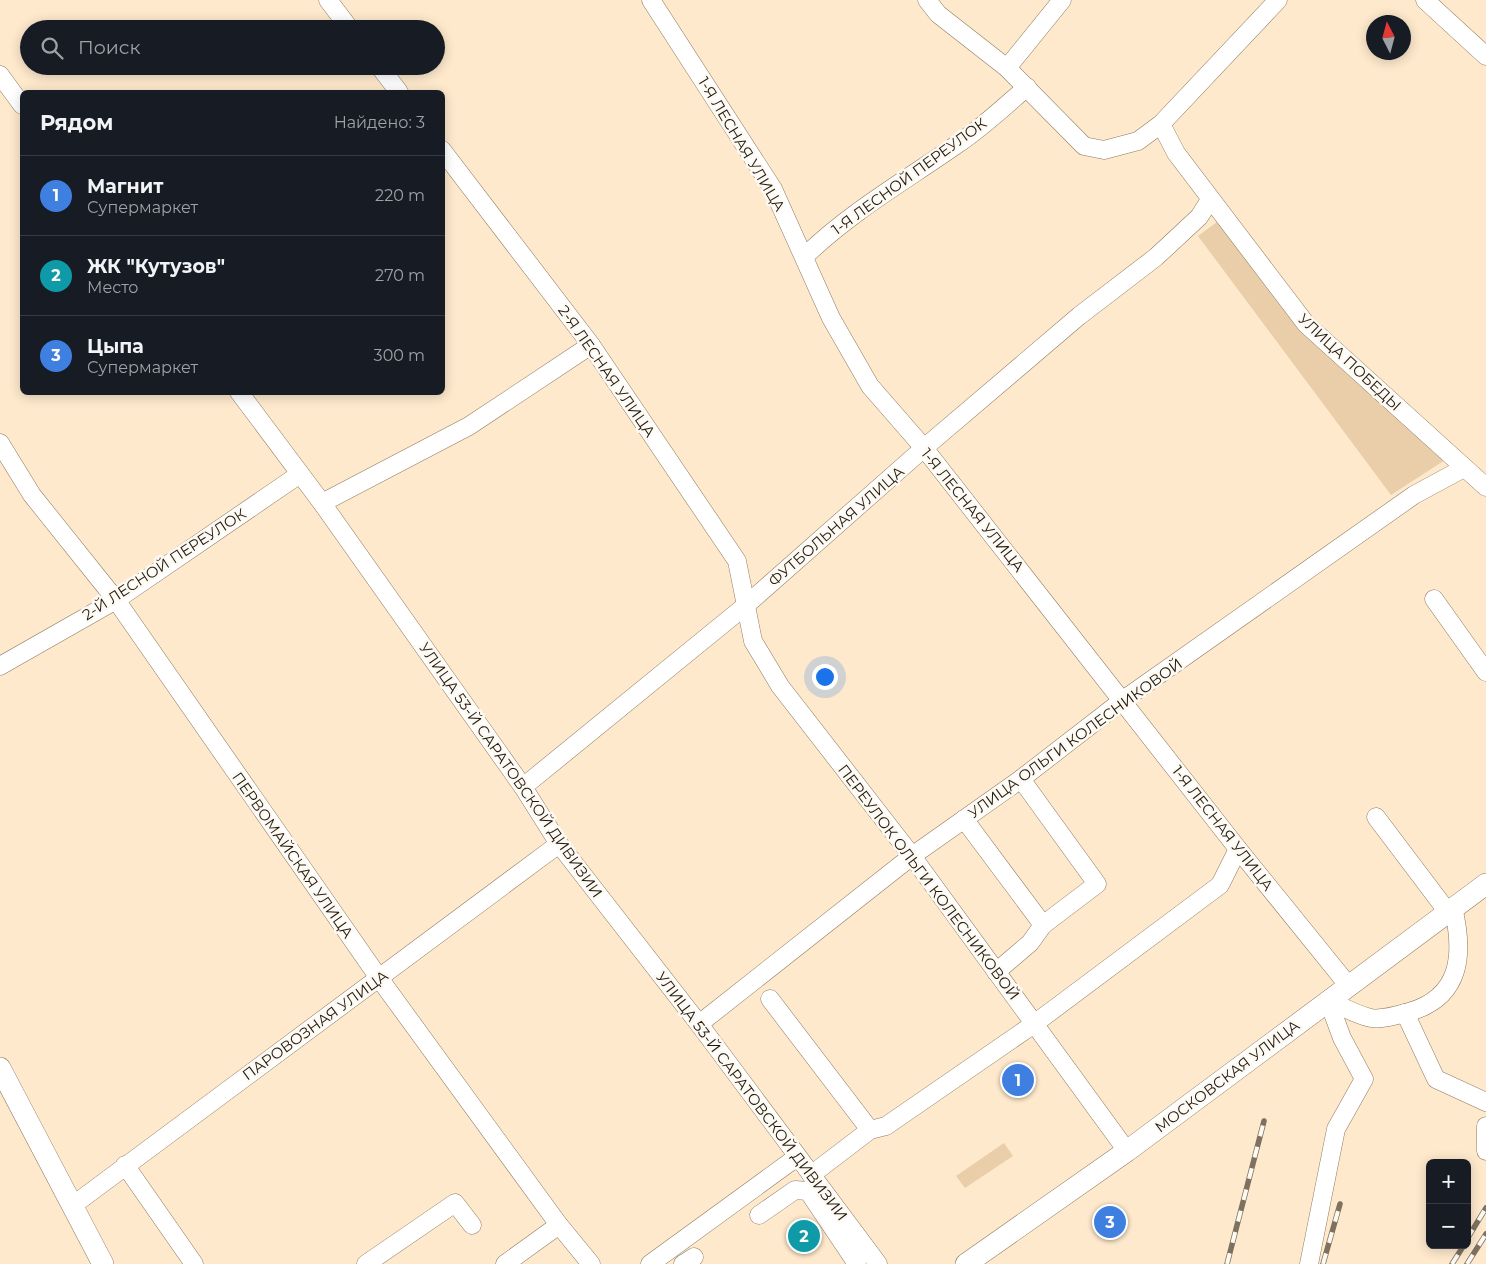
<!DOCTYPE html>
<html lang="ru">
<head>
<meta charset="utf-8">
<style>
  :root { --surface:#171b24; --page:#242831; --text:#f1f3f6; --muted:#9ea1a6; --line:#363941; --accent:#b45309 }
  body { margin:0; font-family:Montserrat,sans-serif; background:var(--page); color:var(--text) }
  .controls { position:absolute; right:15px; bottom:15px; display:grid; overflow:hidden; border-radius:8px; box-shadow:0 2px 12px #0003 }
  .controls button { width:45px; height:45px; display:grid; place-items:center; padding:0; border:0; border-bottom:1px solid var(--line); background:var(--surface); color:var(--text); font:25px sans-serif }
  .compass { position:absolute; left:1366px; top:15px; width:45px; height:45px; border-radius:50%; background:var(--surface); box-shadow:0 2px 12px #0003; rotate:354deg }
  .you { position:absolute; left:824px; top:676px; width:18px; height:18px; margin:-12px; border:4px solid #fff; border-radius:50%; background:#1a73e8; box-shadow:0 0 0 8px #1a73e833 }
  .badge { display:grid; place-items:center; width:32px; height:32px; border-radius:50%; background:var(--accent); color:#fff; font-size:16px; font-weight:700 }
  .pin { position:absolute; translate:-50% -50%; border:2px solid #fff; box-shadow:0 1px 5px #0006 }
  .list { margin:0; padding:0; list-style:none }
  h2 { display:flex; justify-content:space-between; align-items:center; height:65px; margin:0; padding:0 20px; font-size:21px }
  h2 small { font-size:16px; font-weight:400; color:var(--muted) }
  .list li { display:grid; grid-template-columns:32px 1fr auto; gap:15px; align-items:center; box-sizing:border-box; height:80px; padding:0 20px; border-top:1px solid var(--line) }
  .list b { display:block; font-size:19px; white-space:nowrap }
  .list p { margin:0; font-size:16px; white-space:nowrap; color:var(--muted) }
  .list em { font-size:16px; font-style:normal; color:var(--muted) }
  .icon { flex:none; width:28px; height:28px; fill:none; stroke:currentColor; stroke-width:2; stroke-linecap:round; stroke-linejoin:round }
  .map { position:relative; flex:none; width:1486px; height:1264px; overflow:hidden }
  .search { position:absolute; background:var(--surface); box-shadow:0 2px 12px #0003; left:20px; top:20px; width:425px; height:55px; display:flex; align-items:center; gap:12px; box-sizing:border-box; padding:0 18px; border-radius:28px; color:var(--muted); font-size:19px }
  .panel { position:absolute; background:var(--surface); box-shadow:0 2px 12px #0003; left:20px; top:90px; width:425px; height:305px; border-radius:8px }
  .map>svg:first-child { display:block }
</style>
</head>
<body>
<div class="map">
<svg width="1486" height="1264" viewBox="0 0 1486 1264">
  <rect width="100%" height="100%" fill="#fee9cc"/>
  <g fill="#e9cea9">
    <path d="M1221,219L1304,331L1445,460L1391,495L1198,236Z"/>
    <path d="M1004,1143L1013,1156L965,1188L956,1176Z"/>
  </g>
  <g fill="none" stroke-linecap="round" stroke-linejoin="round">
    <defs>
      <g id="minor">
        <path d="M328,0L350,29"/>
        <path d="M651,0L773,189L831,318L870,386L924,448L1238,849L1348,985"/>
        <path d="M927,0L938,14L1007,68L1084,146L1104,150L1138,141L1161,124L1278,0"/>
        <path d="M1425,0L1486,56"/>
        <path d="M379,66L399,92"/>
        <path d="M1007,68L1062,0"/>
        <path d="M0,75L22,105"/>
        <path d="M1161,124L1176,153L1306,324L1486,487"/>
        <path d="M442,150L591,345L737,561L753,641L780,686L912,856L1127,1151"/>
        <path d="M805,256C853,210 905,181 959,143C983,127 1005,106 1027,87"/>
        <path d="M239,392L322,503L523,787L559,844L699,1024L878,1264"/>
        <path d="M0,443L32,495L116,600L379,978L559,1225L591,1264"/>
        <path d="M322,503L469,426L591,345"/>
        <path d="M1434,599L1486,672"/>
        <path d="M0,666L116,600L300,474"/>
        <path d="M523,787L745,606L924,448L1079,316L1156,257L1199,217L1210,200"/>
        <path d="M1376,817L1447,911"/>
        <path d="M964,819L1043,925L1097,884L1021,779"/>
        <path d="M996,972L1030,943L1043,925"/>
        <path d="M770,999L870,1130"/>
        <path d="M1328,1000C1341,1006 1356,1015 1371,1018C1382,1020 1398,1015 1409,1012C1462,997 1464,953 1453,907"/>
        <path d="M1405,1013L1436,1079L1486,1102"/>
        <path d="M699,1024L912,856L1021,779L1123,700L1414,495L1464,468"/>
        <path d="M1486,1126V1151"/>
        <path d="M125,1165L194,1264"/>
        <path d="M811,1175L870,1130L886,1126L1034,1024L1220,885L1238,849"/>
        <path d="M72,1206L559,844"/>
        <path d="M759,1215L795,1190L808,1191L857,1264"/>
        <path d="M366,1264L455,1203L472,1225"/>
        <path d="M505,1264L559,1225"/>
        <path d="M650,1264L797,1157"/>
        <path d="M683,1264L694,1257"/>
        <path d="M1309,1264L1336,1129L1364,1079L1342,1038L1328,1000"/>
      </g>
      <g id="major">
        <path d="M0,1068L103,1264"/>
        <path d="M966,1264L1127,1151L1486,884"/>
      </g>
    </defs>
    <use href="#minor" stroke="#8d7a5f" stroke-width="19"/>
    <use href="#major" stroke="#8d7a5f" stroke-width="22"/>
    <use href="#minor" stroke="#fff" stroke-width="18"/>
    <use href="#major" stroke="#fff" stroke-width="21"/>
    <defs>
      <g id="rail">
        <path d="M1467,1239L1486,1208"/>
        <path d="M1227,1264L1264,1121"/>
        <path d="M1323,1264L1340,1204"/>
        <path d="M1452,1264L1464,1245"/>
        <path d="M1467,1264L1486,1234"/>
      </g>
    </defs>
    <use href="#rail" stroke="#7e715f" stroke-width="5.5"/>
    <use href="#rail" stroke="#fdf9f3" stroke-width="4" stroke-dasharray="11" stroke-linecap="butt"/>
  </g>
  <g text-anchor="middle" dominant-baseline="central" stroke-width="5" stroke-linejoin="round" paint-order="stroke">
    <g font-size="15" fill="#20190e" stroke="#fdf9f3">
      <text transform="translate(742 144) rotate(59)">1-Я ЛЕСНАЯ УЛИЦА</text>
      <text transform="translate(909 176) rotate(-36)">1-Я ЛЕСНОЙ ПЕРЕУЛОК</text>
      <text transform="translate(1350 362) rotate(43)">УЛИЦА ПОБЕДЫ</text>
      <text transform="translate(607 371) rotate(55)">2-Я ЛЕСНАЯ УЛИЦА</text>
      <text transform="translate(973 510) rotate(51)">1-Я ЛЕСНАЯ УЛИЦА</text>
      <text transform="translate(836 526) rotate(-41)">ФУТБОЛЬНАЯ УЛИЦА</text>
      <text transform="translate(164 564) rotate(-33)">2-Й ЛЕСНОЙ ПЕРЕУЛОК</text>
      <text transform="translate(1075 738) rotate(-36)">УЛИЦА ОЛЬГИ КОЛЕСНИКОВОЙ</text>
      <text transform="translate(511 770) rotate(55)">УЛИЦА 53-Й САРАТОВСКОЙ ДИВИЗИИ</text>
      <text transform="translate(1223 828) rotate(52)">1-Я ЛЕСНАЯ УЛИЦА</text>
      <text transform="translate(293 855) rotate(55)">ПЕРВОМАЙСКАЯ УЛИЦА</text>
      <text transform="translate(929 882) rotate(53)">ПЕРЕУЛОК ОЛЬГИ КОЛЕСНИКОВОЙ</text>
      <text transform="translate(315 1025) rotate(-36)">ПАРОВОЗНАЯ УЛИЦА</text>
      <text transform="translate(1227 1076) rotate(-37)">МОСКОВСКАЯ УЛИЦА</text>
      <text transform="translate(752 1096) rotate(53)">УЛИЦА 53-Й САРАТОВСКОЙ ДИВИЗИИ</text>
    </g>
  </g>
</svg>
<div class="controls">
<button>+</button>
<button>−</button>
</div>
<svg class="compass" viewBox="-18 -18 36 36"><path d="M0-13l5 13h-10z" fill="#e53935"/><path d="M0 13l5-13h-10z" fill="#9ea1a6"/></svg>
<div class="you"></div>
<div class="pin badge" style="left:1018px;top:1080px;background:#3f7fe0">1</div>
<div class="pin badge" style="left:804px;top:1236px;background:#0f9aa8">2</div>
<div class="pin badge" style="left:1110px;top:1222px;background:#3f7fe0">3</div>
<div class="search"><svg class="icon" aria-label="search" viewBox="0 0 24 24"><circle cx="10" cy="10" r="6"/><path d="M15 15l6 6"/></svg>Поиск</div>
<section class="panel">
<h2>Рядом<small>Найдено: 3</small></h2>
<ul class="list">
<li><span class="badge" style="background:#3f7fe0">1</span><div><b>Магнит</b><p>Супермаркет</p></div><em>220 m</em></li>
<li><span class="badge" style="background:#0f9aa8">2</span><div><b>ЖК &quot;Кутузов&quot;</b><p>Место</p></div><em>270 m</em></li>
<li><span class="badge" style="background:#3f7fe0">3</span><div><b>Цыпа</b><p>Супермаркет</p></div><em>300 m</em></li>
</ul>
</section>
</div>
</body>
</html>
